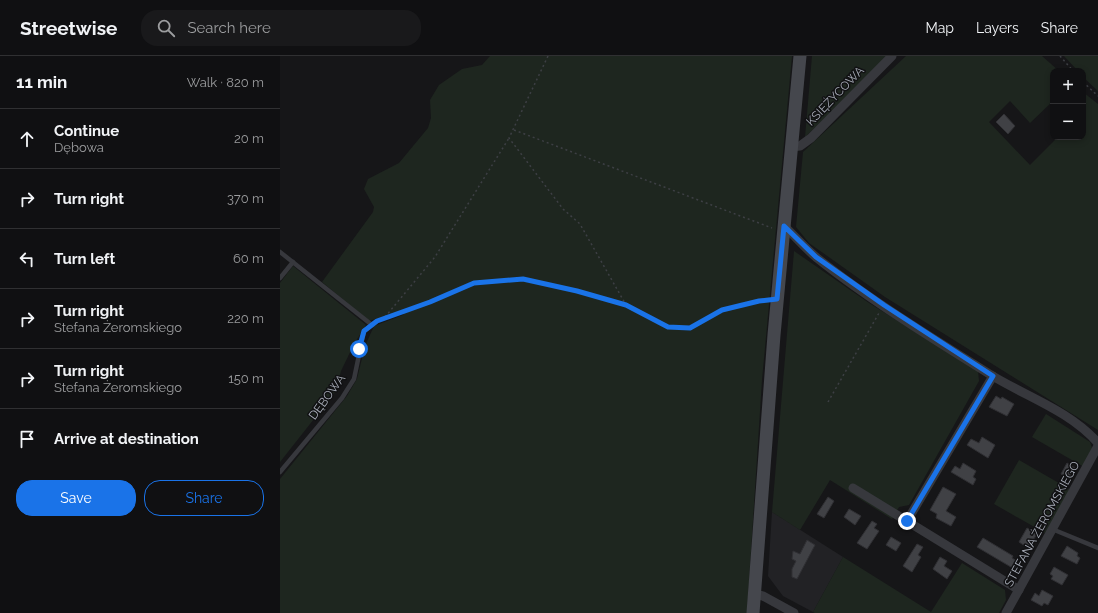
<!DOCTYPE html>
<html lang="en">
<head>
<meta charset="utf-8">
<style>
  :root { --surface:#101012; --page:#19191b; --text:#f1f3f6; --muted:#9c9d9f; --line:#303032; --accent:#1a73e8 }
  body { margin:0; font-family:Raleway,sans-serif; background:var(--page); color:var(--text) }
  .controls { position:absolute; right:12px; top:12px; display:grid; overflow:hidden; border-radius:8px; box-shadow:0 2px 6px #0003 }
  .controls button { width:36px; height:36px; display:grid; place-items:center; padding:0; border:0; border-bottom:1px solid var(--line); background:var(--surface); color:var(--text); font:20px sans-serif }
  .stop { position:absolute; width:12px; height:12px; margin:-9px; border:3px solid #1a73e8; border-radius:50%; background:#fff }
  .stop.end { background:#1a73e8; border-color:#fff; box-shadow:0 1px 4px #0008 }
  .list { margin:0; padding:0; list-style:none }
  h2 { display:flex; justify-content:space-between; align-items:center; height:52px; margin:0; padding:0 16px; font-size:17px }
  h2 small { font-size:13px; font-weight:400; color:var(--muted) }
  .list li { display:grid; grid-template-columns:26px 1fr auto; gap:12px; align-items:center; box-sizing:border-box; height:60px; padding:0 16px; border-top:1px solid var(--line) }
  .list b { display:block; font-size:15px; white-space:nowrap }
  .list p { margin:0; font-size:13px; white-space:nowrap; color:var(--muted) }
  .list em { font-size:13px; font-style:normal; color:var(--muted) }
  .actions { display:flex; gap:8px; padding:12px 16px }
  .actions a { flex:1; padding:9px 0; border:1px solid var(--accent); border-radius:16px; text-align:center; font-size:14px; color:var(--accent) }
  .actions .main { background:var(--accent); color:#fff }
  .icon { flex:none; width:22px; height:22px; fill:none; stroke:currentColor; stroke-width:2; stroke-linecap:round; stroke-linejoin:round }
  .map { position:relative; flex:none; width:818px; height:557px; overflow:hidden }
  header { display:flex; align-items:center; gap:24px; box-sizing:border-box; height:56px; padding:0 20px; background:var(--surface); border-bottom:1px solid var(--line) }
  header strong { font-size:19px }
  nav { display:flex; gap:22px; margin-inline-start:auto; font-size:14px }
  .search { width:280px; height:36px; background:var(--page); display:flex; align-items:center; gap:10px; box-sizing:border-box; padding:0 14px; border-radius:16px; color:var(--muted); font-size:15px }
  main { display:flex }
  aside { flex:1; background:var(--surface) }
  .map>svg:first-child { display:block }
</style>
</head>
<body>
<header>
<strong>Streetwise</strong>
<div class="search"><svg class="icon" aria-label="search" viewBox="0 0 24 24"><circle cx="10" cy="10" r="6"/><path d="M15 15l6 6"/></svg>Search here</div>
<nav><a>Map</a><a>Layers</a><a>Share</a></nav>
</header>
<main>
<aside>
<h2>11 min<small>Walk · 820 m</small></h2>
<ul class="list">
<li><svg class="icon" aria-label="ahead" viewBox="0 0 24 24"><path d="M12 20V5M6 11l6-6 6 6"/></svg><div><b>Continue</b><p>Dębowa</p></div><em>20 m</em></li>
<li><svg class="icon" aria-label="right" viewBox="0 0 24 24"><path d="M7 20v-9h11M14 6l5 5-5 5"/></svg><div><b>Turn right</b></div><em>370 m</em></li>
<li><svg class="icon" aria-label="left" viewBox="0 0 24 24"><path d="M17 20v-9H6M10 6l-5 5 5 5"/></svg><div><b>Turn left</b></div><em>60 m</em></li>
<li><svg class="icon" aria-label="right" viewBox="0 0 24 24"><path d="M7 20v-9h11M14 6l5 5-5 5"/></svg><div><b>Turn right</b><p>Stefana Żeromskiego</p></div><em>220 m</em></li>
<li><svg class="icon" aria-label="right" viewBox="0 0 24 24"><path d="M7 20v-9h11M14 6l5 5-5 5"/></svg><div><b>Turn right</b><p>Stefana Żeromskiego</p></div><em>150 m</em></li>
<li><svg class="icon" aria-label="arrive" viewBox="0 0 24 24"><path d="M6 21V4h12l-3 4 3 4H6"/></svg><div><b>Arrive at destination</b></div></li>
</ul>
<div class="actions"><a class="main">Save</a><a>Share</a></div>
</aside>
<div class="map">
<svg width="818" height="557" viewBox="0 0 818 557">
  <rect width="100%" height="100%" fill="#161618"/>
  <path fill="#222225" d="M492,456L563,501L533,556L503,540L488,520Z"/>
  <g fill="#1e261f">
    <path d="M210,0H512L482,324L467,557H0V423L67,340L77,323L85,290L94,270L123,259L125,254L89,265L42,226L93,156L94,151L84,133L88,123L119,107L148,72L151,62L150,44L159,29L182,13L202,9Z"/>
    <path d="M532,0H610L525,81Z"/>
    <path d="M626,0H762L779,15H773V45L750,67L730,45L709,66L750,109L778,81H803V36L818,48V374L605,241L529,187L516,171L523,96Z"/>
    <path d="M784,0H818V35L803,21V15H798Z"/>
    <path d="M514,195L589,247L698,315L699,325L629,449L619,451L612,463L550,424L520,474L492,456Z"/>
    <path d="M13,210L86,269L74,288L61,315L56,335L0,406V227Z"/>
    <path d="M766,358L810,386L813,395L804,411L752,381Z"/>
    <path d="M739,404L791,434L765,477L714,448Z"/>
    <path d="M563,501L651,556L682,507L725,534L726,544L719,557H535L533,556Z"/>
  </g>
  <g fill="#404145" stroke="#303034">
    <path d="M724,58L735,70L728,78L716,66Z"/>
    <path d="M716,340L721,343L722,341L734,348L727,360L709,351Z"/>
    <path d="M702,381L715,389L708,402L687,389L691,383L699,387Z"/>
    <path d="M683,407L696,415L693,421L696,423L693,429L671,416L675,410L680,413Z"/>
    <path d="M787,407L795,412L789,423L781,418Z"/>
    <path d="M663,431L676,438L666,455L676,461L671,470L656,462L657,458L650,454Z"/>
    <path d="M548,441L554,445L544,462L537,458Z"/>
    <path d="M569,453L581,460L575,469L564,461Z"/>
    <path d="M592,465L597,468L594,472L599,475L587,493L577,487Z"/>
    <path d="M747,472L757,478L748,492L739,486Z"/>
    <path d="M611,481L621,487L616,495L606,489Z"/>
    <path d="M703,482L733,500L732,502L740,507L736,514L697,491Z"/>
    <path d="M527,484L535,489L517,523L512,521V513L516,505L512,503L513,495L520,498Z"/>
    <path d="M637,488L643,491L638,499L641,501L632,516L623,510Z"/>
    <path d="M787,490L798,497L797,500L800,502L797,508L781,500Z"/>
    <path d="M660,501L667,505L664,510L672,515L667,523L653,513Z"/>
    <path d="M774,511L788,519L782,529L771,523L773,520L770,518Z"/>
    <path d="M762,534L773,540L768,549L764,547L762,550L751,544L755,537L759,540Z"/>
  </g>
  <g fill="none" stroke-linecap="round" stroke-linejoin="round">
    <g stroke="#3d3f44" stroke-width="1.5" stroke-dasharray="2 3" stroke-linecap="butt">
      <path d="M268,0L229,82L283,153L300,168L346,249"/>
      <path d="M780,0L793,15"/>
      <path d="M803,26L818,40"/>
      <path d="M234,74L492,172"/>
      <path d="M105,261L155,201L229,82"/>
      <path d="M96,265L150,246L194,227L243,223L297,235L346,249L388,271L410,272L441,254L487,244"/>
      <path d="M548,346L599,257"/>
    </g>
    <g stroke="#37383d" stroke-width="4.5">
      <path d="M0,196L92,269L84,275L74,323L62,342L0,416"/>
      <path d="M0,222L13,206"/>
      <path d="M772,473L818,492"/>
    </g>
    <g stroke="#37383d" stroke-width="9">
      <path d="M511,91L520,90L531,82L612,0"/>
      <path d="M504,170C515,180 525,192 537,202C590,244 653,283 711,319C747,341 790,355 818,387"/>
      <path d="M573,432L739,534"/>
      <path d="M627,465L713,320"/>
      <path d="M474,538L483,540L514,557"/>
      <path d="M726,557L818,390"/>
    </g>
    <path stroke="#45474d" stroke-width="13" d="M473,557L494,279L520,0"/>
  </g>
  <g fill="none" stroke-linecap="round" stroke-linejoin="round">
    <path stroke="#1a73e8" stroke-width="5" d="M79,293L84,275L97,265L150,246L194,227L243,223L297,235L346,249L388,271L410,272L442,254L479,245L497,243L504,170L536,201L604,249L713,320L627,465"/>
  </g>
  <g text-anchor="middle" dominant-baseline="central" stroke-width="3" stroke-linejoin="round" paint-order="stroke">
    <g font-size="12" fill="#a8adb8" stroke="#111113">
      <text transform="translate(555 40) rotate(-46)">KSIĘŻYCOWA</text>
      <text transform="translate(47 341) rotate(-54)">DĘBOWA</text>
      <text transform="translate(762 468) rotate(-61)">STEFANA ŻEROMSKIEGO</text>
    </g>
  </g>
</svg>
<div class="controls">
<button>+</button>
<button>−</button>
</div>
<div class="stop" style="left:79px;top:293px"></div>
<div class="stop end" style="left:627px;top:465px"></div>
</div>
</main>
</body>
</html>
